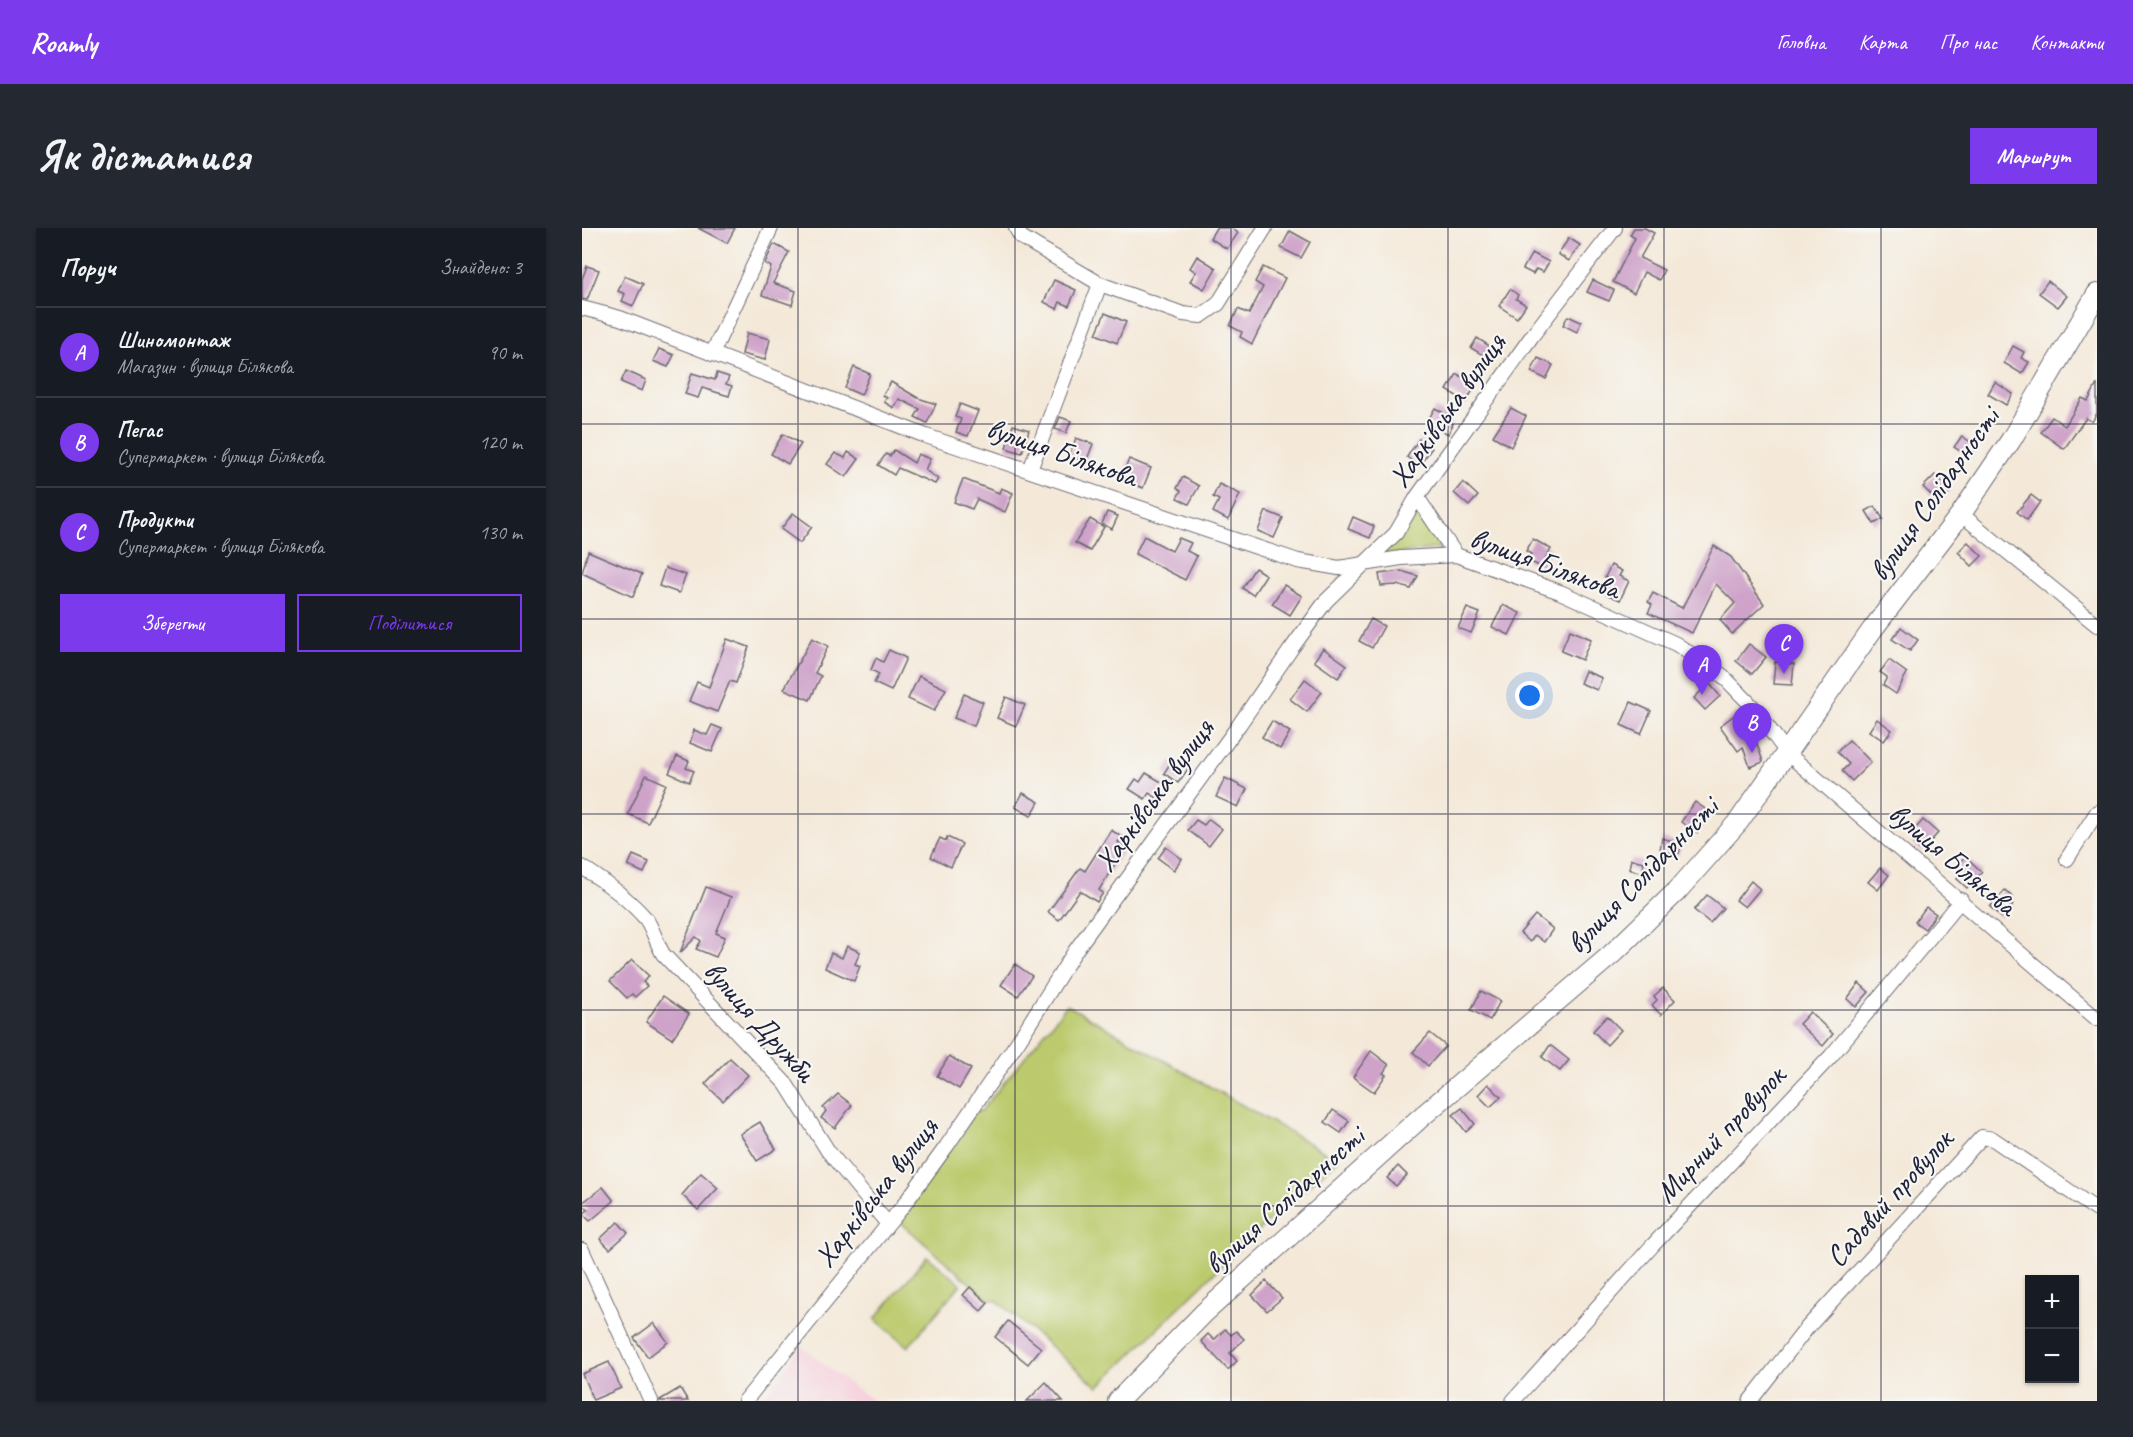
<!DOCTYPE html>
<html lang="uk">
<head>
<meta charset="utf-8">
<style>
  :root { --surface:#171b24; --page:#242831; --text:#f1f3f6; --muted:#9ea1a6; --line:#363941; --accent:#7c3aed }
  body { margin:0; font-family:Caveat,sans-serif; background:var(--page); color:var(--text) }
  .controls { position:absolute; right:18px; bottom:18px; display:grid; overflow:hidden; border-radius:0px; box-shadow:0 2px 4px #0004 }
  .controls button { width:54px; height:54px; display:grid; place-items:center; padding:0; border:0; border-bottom:2px solid var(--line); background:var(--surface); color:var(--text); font:30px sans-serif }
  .you { position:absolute; left:948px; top:468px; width:21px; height:21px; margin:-15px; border:4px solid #fff; border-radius:50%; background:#1a73e8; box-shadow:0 0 0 9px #1a73e833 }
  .badge { display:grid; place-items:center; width:39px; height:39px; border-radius:50%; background:var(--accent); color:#fff; font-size:20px; font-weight:700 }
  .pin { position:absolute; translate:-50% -50px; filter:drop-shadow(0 2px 3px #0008) }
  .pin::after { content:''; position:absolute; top:32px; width:21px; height:18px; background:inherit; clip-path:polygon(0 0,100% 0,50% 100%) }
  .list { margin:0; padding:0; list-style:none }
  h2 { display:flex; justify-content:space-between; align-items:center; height:78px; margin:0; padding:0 24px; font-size:26px }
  h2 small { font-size:20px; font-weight:400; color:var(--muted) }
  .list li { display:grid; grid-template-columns:39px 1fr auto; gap:18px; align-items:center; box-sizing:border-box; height:90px; padding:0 24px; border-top:2px solid var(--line) }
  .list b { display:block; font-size:22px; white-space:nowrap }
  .list p { margin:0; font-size:20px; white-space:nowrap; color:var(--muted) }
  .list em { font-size:20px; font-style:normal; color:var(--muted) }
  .actions { display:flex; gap:12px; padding:18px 24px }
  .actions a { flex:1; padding:14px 0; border:2px solid var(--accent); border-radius:0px; text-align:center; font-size:21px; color:var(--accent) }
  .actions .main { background:var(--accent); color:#fff }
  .map { position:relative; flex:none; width:1515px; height:1173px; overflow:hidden; border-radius:0px }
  header { display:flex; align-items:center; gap:36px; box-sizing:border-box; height:84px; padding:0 30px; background:var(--accent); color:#fff }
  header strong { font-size:28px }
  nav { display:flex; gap:33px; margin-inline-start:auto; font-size:21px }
  .intro { display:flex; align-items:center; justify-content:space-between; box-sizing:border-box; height:144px; padding:0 36px }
  h1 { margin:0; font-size:42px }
  .button { padding:15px 27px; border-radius:0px; background:var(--accent); color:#fff; font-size:21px; font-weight:700 }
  main { display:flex; gap:36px; padding:0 36px }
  aside { flex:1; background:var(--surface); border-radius:0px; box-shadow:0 2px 4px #0004 }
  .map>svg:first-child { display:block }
</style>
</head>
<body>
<header>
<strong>Roamly</strong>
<nav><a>Головна</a><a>Карта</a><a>Про нас</a><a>Контакти</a></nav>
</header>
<div class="intro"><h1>Як дістатися</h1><a class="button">Маршрут</a></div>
<main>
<aside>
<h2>Поруч<small>Знайдено: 3</small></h2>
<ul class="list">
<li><span class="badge">A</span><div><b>Шиномонтаж</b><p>Магазин · вулиця Білякова</p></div><em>90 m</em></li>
<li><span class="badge">B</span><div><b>Пегас</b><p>Супермаркет · вулиця Білякова</p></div><em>120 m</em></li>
<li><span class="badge">C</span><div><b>Продукти</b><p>Супермаркет · вулиця Білякова</p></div><em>130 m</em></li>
</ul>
<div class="actions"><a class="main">Зберегти</a><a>Поділитися</a></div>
</aside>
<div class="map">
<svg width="1515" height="1173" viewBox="0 0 1515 1173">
  <rect width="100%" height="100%" fill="#f6f6f2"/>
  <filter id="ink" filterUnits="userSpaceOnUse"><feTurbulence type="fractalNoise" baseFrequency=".0167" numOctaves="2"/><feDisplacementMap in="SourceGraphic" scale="12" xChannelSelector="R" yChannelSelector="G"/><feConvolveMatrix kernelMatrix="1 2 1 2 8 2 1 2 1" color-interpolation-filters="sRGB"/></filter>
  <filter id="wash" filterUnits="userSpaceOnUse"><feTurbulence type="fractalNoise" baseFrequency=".008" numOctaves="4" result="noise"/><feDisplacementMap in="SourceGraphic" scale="24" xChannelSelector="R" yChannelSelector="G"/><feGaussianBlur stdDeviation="1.35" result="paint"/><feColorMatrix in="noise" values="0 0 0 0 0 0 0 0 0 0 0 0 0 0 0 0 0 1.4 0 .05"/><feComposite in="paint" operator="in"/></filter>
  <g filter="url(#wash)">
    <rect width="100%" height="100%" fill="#f4e9d9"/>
    <path fill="#f5cfdb" d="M219,1118L265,1154L292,1173H179Z"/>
    <g fill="#bcca6d" stroke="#6f7654" stroke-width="1.5">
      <path d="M832,286L857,310V320L799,328Z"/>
      <path d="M485,777L756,932L668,1010L516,1159L414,1072L406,1071L317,993L393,884L399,883Z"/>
      <path d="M345,1028L379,1056L326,1119L293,1091Z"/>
    </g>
    <g id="blocks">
      <g fill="#cea2c9">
        <path d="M116,0H153L145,15Z"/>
        <path d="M634,0H649L656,5L645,21L628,10Z"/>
        <path d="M1052,0H1063L1072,5L1058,30L1082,42L1077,52L1062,44L1052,65L1031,54L1053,10L1048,7Z"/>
        <path d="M708,3L728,14L719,30L699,20Z"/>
        <path d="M987,10L998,17L987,33L976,26Z"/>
        <path d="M192,16L207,24L191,55L214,63L210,77L180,67L189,39L183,35Z"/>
        <path d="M950,25L967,34L961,44L954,41L951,46L941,41Z"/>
        <path d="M615,28L634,40L622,61L608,53L614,44L608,40Z"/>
        <path d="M5,38L17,42L5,72L0,71V51Z"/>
        <path d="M681,39L703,50L670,116L658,109L660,104L648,98L656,81L667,86L681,59L673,54Z"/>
        <path d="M43,48L61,56L51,78L40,73L43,66L36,63Z"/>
        <path d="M472,52L494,62L487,78L478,74L475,81L462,74Z"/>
        <path d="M1011,52L1032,62L1027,73L1005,64Z"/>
        <path d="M1466,53L1485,68L1476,79L1457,65Z"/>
        <path d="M928,61L936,67L934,71L944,77L935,90L917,78Z"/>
        <path d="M523,85L544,94L535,115L514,106Z"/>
        <path d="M986,88L999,94L995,104L981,97Z"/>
        <path d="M165,105L188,111L183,132L160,126Z"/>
        <path d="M895,110L912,121L906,130L889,120Z"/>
        <path d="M1431,118L1442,124L1439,130L1447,134L1440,146L1422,135Z"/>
        <path d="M77,121L92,127L86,139L71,133Z"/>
        <path d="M956,130L971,137L964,151L949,144Z"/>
        <path d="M272,139L288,146L279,167L263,160Z"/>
        <path d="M44,143L64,152L60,163L39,154Z"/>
        <path d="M110,145L133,152L135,145L147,149L144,156L150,158L147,168L120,160L116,170L103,166Z"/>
        <path d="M875,146L894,157L884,174L865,162Z"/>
        <path d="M309,154L336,170L354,176L345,195L333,189L338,181L317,171L312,180L302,174L305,170L301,167Z"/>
        <path d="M1413,154L1431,166L1424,177L1406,166Z"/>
        <path d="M1515,156V185L1510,194L1504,190L1482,221L1459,204L1470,189L1483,198L1500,170L1506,173Z"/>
        <path d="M378,176L396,183L386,208L374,204L379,191L373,189Z"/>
        <path d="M853,180L867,188L864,192L871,196L866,206L845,194Z"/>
        <path d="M929,180L944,188L929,219L911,208Z"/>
        <path d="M478,189L489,193L484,205L473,201Z"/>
        <path d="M431,197L447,202L440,225L424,220Z"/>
        <path d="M201,206L219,216L206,236L189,226Z"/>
        <path d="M1380,208L1394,218L1387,229L1372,219Z"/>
        <path d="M494,210L511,216L504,234L487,228Z"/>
        <path d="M837,211L850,220L837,238L825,229Z"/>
        <path d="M312,222L332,235L336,226L348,231L343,242L356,251L353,256L316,240L312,247L296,237L304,226L308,228Z"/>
        <path d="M266,224L277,231L264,249L245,236L253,225L263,230Z"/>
        <path d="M547,231L569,240L561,260L539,251Z"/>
        <path d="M1353,247L1369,262L1357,275L1341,259Z"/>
        <path d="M601,249L617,258L607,276L595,270L599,263L595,260Z"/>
        <path d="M381,251L417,265L419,260L431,265L423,284L395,271L390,281L372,274Z"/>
        <path d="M881,254L896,268L887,278L872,265Z"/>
        <path d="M637,256L658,266L646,292L631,284L637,272L631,269Z"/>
        <path d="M1449,267L1458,274L1445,292L1435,284Z"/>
        <path d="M1293,278L1301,291L1292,296L1284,283Z"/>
        <path d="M684,283L701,290L692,310L676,303Z"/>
        <path d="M525,284L536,288L530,301L520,296Z"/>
        <path d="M211,285L230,299L218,315L199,301Z"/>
        <path d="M771,289L792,298L788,310L766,301Z"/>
        <path d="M508,291L522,299L508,323L493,315Z"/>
        <path d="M562,308L590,323L597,310L609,315L605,323L615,328L603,352L553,326Z"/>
        <path d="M951,311L969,321L959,339L945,332L949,326L944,323Z"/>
        <path d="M1386,314L1400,328L1390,338L1376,324Z"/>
        <path d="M1132,318L1149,329L1182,376L1150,406L1138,392L1153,375L1134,356L1110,405L1066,385L1070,377L1066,374L1071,365L1100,380Z"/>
        <path d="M6,323L60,346L51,369L0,345Z"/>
        <path d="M1029,337L1040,343L1037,348L1047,353L1038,372L1024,366L1030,352L1023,349Z"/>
        <path d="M83,340L104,347L97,365L77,358Z"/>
        <path d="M673,340L684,347L671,367L660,360Z"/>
        <path d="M819,343L836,348L829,361L815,357L799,358L797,346Z"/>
        <path d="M702,357L720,368L708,387L690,376Z"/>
        <path d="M921,377L938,385L927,407L910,399Z"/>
        <path d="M885,380L898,385L889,405L876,400Z"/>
        <path d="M789,391L802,398L790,420L777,413Z"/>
        <path d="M1319,399L1336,412L1328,423L1310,411Z"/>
        <path d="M988,402L1009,411L1000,432L979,423Z"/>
        <path d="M230,410L246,418L233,445L239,448L228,472L202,461Z"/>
        <path d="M145,411L167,419L154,455L148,453L135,484L107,473L115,454L127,459Z"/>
        <path d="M1167,416L1184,429L1170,446L1154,433Z"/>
        <path d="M741,420L765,437L756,450L732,433Z"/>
        <path d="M307,422L324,430L309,463L292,455L297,446L289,442L294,430L301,434Z"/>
        <path d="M1307,432L1325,445L1314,466L1301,457L1305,449L1298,444Z"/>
        <path d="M1193,434L1212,436L1210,457L1191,456Z"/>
        <path d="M1003,443L1020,450L1015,462L998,455Z"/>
        <path d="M337,448L364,461L352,483L326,471Z"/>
        <path d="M723,451L740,464L725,484L708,471Z"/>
        <path d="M1127,455L1138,468L1123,482L1112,470Z"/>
        <path d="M382,466L401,474L392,498L372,490Z"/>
        <path d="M424,469L443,477L434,498L415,490Z"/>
        <path d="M1049,474L1069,483L1059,506L1039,497Z"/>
        <path d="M1155,485L1173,510L1181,534L1168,539L1161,519L1156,523L1138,498Z"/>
        <path d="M1295,491L1310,502L1302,513L1287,503Z"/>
        <path d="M690,493L708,504L698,521L680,509Z"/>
        <path d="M130,497L140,501L130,524L108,515L112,502L125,507Z"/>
        <path d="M1267,512L1289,534L1270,553L1260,543L1267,536L1255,524Z"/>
        <path d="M95,528L107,533L104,540L112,543L107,554L87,545Z"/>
        <path d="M591,531L606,541L596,555L582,545Z"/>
        <path d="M564,545L583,556L575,570L567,565L563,571L547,561L554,551L558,554Z"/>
        <path d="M64,547L84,556L66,595L46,586Z"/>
        <path d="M643,550L665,561L656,579L634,569Z"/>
        <path d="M441,565L457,574L449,588L433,579Z"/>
        <path d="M1113,574L1129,585L1115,605L1099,594Z"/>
        <path d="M627,591L640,601L627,618L606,602L614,592L622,597Z"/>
        <path d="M1341,592L1356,605L1340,623L1330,614L1338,606L1333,601Z"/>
        <path d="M529,602L540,609L536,614L543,619L517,662L521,665L515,674L498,663L477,692L466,684L498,640L503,643Z"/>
        <path d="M365,609L380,616L369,639L349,629L358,610L364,613Z"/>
        <path d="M1080,610L1100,616L1096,627L1078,622Z"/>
        <path d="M584,619L600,631L592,642L576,630Z"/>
        <path d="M51,627L67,634L62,645L46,638Z"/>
        <path d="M1383,628L1400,644L1385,660L1375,651L1380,645L1374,639Z"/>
        <path d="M1049,631L1062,634L1060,645L1047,641Z"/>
        <path d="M1298,640L1307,647L1296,662L1286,654Z"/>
        <path d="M1169,653L1178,661L1163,679L1154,672Z"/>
        <path d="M124,659L149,669L134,705L143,709L134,729L114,721L119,713L114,709L98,725Z"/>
        <path d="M1423,662L1430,669L1427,673L1431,677L1419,689L1408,679Z"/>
        <path d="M1125,667L1141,680L1128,695L1112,682Z"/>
        <path d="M1344,679L1354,686L1343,701L1333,694Z"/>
        <path d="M953,687L971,701L962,714L953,707L948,714L938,705Z"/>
        <path d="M265,718L278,724L273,736L278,738L272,753L243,740L249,725L260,730Z"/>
        <path d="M50,732L67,748L61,754L65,758L53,769L50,766L45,770L28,753Z"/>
        <path d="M433,736L450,748L436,768L419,757Z"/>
        <path d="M1277,755L1287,764L1274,779L1265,771Z"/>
        <path d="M1081,760L1093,772L1079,787L1070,777L1075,772L1072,768Z"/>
        <path d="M899,763L918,773L908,792L889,782Z"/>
        <path d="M81,768L107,786L90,811L64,794Z"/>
        <path d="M1228,784L1251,806L1241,818L1217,796Z"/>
        <path d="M1025,788L1039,802L1025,817L1011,803Z"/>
        <path d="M848,805L864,818L846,838L831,824Z"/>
        <path d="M968,817L987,832L978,843L960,829Z"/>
        <path d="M789,823L807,837L801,845L804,847L792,864L771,849Z"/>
        <path d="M367,828L389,841L377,861L355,848Z"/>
        <path d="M148,830L166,847L141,873L123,856Z"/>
        <path d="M906,856L919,869L908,879L896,867Z"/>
        <path d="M256,866L270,877L253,900L239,890L244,883L241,880Z"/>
        <path d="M880,880L893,896L884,904L871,887Z"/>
        <path d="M751,882L767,893L759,905L743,894Z"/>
        <path d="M178,894L194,921L175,933L158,906Z"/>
        <path d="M816,938L825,947L814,958L805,950Z"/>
        <path d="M119,945L136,960L116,982L100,967Z"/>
        <path d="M21,959L32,973L8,993L1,986L6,982L0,975Z"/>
        <path d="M36,994L46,1005L28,1021L18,1011Z"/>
        <path d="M684,1053L700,1070L685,1083L670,1067Z"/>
        <path d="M388,1059L406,1075L399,1083L381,1067Z"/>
        <path d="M426,1093L459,1120L446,1136L413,1109Z"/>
        <path d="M72,1095L86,1114L66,1129L52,1110Z"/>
        <path d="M643,1101L649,1107L654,1103L662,1111L648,1125L655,1133L646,1142L619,1113L626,1106L632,1112Z"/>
        <path d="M27,1134L39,1160L11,1172L0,1146Z"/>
        <path d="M464,1154L481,1173H445Z"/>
        <path d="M98,1160L106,1173H78V1172Z"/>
      </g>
    </g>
  </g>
  <g filter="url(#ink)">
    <use href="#blocks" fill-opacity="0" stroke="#6c6872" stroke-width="1.5"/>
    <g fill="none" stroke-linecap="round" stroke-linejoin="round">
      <defs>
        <g id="street">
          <path d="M434,0L439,9L518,56L601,86L619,88L636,76L683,0"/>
          <path d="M0,80L38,90L344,208L716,333L757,340L819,330L874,327L978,364L1094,416L1141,448L1171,479L1206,526L1515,791"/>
          <path d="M130,126L189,0"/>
          <path d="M448,242L518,56"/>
          <path d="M835,269L874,327"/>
          <path d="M1379,286L1515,397"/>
          <path d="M1485,631L1515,584"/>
          <path d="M0,639C22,653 47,671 64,691C70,699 75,716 81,726L204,856L246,923L305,995"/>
          <path d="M0,1022L69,1173"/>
          <path d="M163,1173L321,978L364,919L437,812L493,723L657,497L709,421L744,373L814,305L835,269L950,108L1033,0"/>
          <path d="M931,1173L1071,1017L1249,828L1379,672"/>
          <path d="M1168,1173L1224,1101L1400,909L1411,911L1515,982"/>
        </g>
        <path id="secondary" d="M536,1173L622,1085L837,891L1030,726L1095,663L1157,593L1290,402L1379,286L1429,212L1515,66"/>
      </defs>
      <use href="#street" stroke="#6c6872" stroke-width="16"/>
      <use href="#secondary" stroke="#6c6872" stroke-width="22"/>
      <use href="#street" stroke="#fff" stroke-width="14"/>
      <use href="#secondary" stroke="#fff" stroke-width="20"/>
    </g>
  </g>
  <path fill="none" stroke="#22223b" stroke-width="1.5" stroke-opacity="0.55" d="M216,0V1173M433,0V1173M649,0V1173M866,0V1173M1082,0V1173M1299,0V1173M0,196H1515M0,391H1515M0,586H1515M0,782H1515M0,978H1515"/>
  <g text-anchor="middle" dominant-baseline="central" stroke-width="4.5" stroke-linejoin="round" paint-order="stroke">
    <g font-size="30" fill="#22223b" stroke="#f6f6f2">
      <text transform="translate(865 182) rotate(-55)">Харківська вулиця</text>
      <text transform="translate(480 224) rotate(19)">вулиця Білякова</text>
      <text transform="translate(1352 266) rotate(-55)">вулиця Солідарності</text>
      <text transform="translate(963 335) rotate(20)">вулиця Білякова</text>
      <text transform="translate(572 567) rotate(-54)">Харківська вулиця</text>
      <text transform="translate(1371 631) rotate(40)">вулиця Білякова</text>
      <text transform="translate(1060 647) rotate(-46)">вулиця Солідарності</text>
      <text transform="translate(178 793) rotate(48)">вулиця Дружби</text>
      <text transform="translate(1138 906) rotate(-47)">Мирний провулок</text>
      <text transform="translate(294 964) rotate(-52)">Харківська вулиця</text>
      <text transform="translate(1307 970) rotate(-48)">Садовий провулок</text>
      <text transform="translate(702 972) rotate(-42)">вулиця Солідарності</text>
    </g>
  </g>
</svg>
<div class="controls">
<button>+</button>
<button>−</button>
</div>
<div class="you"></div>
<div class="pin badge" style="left:1120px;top:467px">A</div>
<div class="pin badge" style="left:1170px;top:525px">B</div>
<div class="pin badge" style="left:1202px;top:446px">C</div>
</div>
</main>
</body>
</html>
